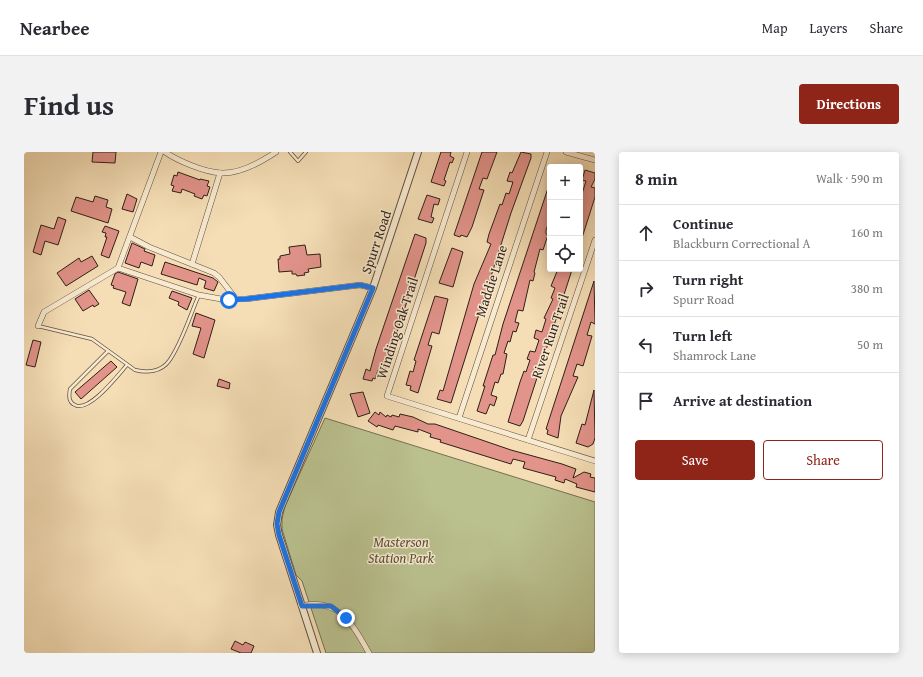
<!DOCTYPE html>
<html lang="en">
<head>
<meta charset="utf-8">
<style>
  :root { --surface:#fff; --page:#f2f2f3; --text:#2b2b33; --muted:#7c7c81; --line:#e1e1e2; --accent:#8f2418 }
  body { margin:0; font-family:"Gentium Book Plus",serif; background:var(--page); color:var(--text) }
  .controls { position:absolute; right:12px; top:12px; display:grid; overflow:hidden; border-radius:4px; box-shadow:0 2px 10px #0003 }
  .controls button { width:36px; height:36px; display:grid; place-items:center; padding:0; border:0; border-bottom:1px solid var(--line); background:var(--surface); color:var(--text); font:20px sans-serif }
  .stop { position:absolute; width:12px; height:12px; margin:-9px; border:3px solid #1a73e8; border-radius:50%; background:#fff }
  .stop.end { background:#1a73e8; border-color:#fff; box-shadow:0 1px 4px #0008 }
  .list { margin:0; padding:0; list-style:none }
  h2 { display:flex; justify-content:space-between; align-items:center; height:52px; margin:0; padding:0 16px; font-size:17px }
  h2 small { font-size:13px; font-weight:400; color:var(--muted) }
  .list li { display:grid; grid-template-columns:26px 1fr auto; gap:12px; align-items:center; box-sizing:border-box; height:56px; padding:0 16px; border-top:1px solid var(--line) }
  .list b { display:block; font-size:15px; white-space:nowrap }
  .list p { margin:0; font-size:13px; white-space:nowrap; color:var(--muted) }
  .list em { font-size:13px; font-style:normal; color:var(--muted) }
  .actions { display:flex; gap:8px; padding:12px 16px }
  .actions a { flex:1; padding:9px 0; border:1px solid var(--accent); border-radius:4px; text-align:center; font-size:14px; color:var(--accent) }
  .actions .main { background:var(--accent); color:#fff }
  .icon { flex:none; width:22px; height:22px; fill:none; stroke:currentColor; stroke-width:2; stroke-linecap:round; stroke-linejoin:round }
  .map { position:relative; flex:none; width:571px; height:501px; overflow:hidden; border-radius:4px }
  header { display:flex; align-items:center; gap:24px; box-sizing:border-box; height:56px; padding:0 20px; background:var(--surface); border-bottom:1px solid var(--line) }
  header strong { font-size:19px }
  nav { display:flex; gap:22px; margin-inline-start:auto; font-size:14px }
  .intro { display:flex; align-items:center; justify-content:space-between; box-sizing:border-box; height:96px; padding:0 24px }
  h1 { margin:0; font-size:28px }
  .button { padding:10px 18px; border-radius:4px; background:var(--accent); color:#fff; font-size:14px; font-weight:700 }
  main { display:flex; gap:24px; padding:0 24px }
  aside { flex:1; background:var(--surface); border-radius:4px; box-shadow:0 2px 10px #0003 }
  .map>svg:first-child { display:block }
</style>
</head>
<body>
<header>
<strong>Nearbee</strong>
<nav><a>Map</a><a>Layers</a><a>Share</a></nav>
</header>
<div class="intro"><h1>Find us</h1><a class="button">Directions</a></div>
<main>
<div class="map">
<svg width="571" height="501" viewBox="0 0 571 501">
  <rect width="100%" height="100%" fill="#f5deb6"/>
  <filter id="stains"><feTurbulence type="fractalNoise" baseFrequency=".005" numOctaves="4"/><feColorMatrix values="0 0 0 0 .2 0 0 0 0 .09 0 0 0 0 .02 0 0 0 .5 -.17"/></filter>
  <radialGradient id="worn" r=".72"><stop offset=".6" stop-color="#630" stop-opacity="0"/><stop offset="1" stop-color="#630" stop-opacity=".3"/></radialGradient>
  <path fill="#bac18f" stroke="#757053" d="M301,266L571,350V501H302L278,429L272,423L258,377V367L261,354Z"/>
  <g fill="#e2938a" stroke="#301f17">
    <path d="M69,0H92L91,11L68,10Z"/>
    <path d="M417,0H427L426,4L430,6L428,11L426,10L420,28L422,29L420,34L407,30Z"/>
    <path d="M458,0H473L463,27L459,26L455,37L460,38L448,75L443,85L437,83L436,85L430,83Z"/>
    <path d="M497,0L507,2V6L487,61L427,251L413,247L416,238L419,239L450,132L467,92L463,90L465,82L476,52L478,53L482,41L485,42L489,30L483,29L486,20L488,21Z"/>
    <path d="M561,18L571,21V27L567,35L571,36V45L557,89L556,48L562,29L558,28Z"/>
    <path d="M154,20L176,28V27L185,29L183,34L186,35L183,44L180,43L178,47L170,44L171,42L158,37L157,41L148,39L150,34L147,33L150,23L153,24Z"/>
    <path d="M525,33L526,67L522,78V82L524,83L519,98L516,97L510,120L511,121L509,129L506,128L499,159L494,158L491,170L495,171L492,180L489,179L486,190L484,189L480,201L483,202L479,222H477L474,231L471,230L467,243L473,245L470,254L466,252L462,262L453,259L461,234H459L469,203H471L479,172Z"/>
    <path d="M103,42L113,47L109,60L98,57Z"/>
    <path d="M403,43L416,47L414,53L410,52L407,65L410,66L408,71L394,67Z"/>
    <path d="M71,44L84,48L82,55L88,57L84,71L47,59L52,45L69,50Z"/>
    <path d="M34,65L42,68L34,93L21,89L17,103L9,100L17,73L30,77Z"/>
    <path d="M81,74L95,79L85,106L77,103L83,85H81L82,81L78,80Z"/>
    <path d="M391,82L402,86V91L360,220L354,218L351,227L349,226L348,229L339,227L342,217L346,219L352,197Z"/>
    <path d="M108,91L121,97L120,99L131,103L128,114L117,110L115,116L101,111Z"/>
    <path d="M281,93L283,103L296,102L297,115L284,117L285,120L280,121L281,123L273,124L272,122H268V119L255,120L254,107H256V104L266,102L265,95Z"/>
    <path d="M428,96L439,100L429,135L415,131Z"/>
    <path d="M68,104L74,114L42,134L33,121L55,106L57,110Z"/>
    <path d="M141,110L189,126L194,130L190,139L180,136L182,129L175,126L173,133L137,122Z"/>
    <path d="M534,117H547V121L499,269L496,274L484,270L496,230L500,219L502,220L506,208L503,207L506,199L511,200L515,188L510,186L512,178L518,180L522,167L520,166L529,147L527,146L531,136L527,134Z"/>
    <path d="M94,120L114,127L106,154L98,151L102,140L89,136L90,134L87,133L91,122Z"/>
    <path d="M570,129L571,172L567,170L563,183L568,184L559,214L553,212L549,224L554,225L537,264L534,286L523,282L524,278L522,277Z"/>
    <path d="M65,138L75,152L70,155L69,153L59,159L51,147Z"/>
    <path d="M148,139L168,146L163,158L154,153L155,150L145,146Z"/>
    <path d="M411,144L424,147L415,182L408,180L404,193L408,194L394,241L386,238L387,234L382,233L386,219L389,220L392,209L390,208Z"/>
    <path d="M172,161L191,168L180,206L169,202L177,176L168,174Z"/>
    <path d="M9,188L17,190L11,215L2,213Z"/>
    <path d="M87,209L93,215L57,247L51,240Z"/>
    <path d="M195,227L206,231L205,237L193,234Z"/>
    <path d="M570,238L571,286L569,292L564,295L552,291L558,272L561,273Z"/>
    <path d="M339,240L346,261L334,265L326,242Z"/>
    <path d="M351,260L355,263L356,260L362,265L363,263L367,265L368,263L375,265L376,262L389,265L404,272H411L487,298L538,312L552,317L549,326L560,320L567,322L566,325L571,326V340L552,335L553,332L541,327L540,331L531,328L532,325L499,316L501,310L489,307L487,312L416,290L417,288L406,285L407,282L394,277V280L371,274L369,278L354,273L353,275L344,269Z"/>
    <path d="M211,489L219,493L221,490L230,494L227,501H217L207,497Z"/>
  </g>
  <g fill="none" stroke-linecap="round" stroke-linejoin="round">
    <defs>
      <g id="service">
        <path d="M266,0L274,9L282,0"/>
        <path d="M14,174L68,187L111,218C123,221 137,220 145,209C158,191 166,163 175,143"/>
        <path d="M84,199L46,237C45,243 44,250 51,253C65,261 94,223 103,213"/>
      </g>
      <g id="minor">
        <path d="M141,0C154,9 180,20 197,21C215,22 237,10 252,0"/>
        <path d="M443,0L363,244L571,309"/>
        <path d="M542,0L571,8"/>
        <path d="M106,85L125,95L190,121L195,125L212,147"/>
        <path d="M168,112L196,21"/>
        <path d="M94,116L175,143L197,147H222L336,133L349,136"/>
        <path d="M14,174L20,160L94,116L137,0"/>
        <path d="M435,266L523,0"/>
        <path d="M504,288L571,88"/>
        <path d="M277,454C315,445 329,473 345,501"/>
      </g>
      <path id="tertiary" d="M293,501L255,383L253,373L255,360L349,136L394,0"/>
    </defs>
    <use href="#service" stroke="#614f3f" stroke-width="4"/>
    <use href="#minor" stroke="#614f3f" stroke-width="6"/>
    <use href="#tertiary" stroke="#614f3f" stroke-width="8"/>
    <use href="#service" stroke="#f8ead0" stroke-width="2.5"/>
    <use href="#minor" stroke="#f8ead0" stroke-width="5"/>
    <use href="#tertiary" stroke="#f8ead0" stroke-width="6"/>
  </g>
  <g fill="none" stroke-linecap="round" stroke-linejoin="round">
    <path stroke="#1a73e8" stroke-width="5" d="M205,148L222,147L336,133L349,136L255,360L253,372L255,383L278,454H307L322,466"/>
  </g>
  <g text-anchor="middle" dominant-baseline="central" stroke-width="3" stroke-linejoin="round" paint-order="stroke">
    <g font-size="14" fill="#301f17" stroke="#f8ead0">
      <text transform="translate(352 90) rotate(-71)">Spurr Road</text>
      <text transform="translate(467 129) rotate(-72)">Maddie Lane</text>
      <text transform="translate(373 176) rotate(-72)">Winding Oak Trail</text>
      <text transform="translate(526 184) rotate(-71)">River Run Trail</text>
    </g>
    <g font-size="14" font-style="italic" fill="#59503b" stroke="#f8ead0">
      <text x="377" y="390">Masterson<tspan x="377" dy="16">Station Park</tspan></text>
    </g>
  </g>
  <rect width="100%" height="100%" filter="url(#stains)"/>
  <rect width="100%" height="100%" fill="url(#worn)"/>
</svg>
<div class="controls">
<button>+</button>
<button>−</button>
<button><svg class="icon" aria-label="locate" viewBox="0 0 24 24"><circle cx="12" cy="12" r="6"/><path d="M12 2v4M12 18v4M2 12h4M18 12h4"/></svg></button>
</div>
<div class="stop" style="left:205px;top:148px"></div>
<div class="stop end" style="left:322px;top:466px"></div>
</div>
<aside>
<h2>8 min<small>Walk · 590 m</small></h2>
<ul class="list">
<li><svg class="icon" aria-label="ahead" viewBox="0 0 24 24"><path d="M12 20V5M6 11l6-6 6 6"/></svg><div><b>Continue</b><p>Blackburn Correctional A</p></div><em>160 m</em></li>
<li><svg class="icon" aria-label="right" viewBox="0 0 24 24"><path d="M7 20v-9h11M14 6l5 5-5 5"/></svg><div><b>Turn right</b><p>Spurr Road</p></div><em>380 m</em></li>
<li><svg class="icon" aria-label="left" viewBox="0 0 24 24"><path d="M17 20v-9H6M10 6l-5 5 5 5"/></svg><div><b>Turn left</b><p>Shamrock Lane</p></div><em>50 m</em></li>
<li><svg class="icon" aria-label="arrive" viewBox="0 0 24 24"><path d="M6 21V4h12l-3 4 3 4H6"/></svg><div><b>Arrive at destination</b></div></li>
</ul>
<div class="actions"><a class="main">Save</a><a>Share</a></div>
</aside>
</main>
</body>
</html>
